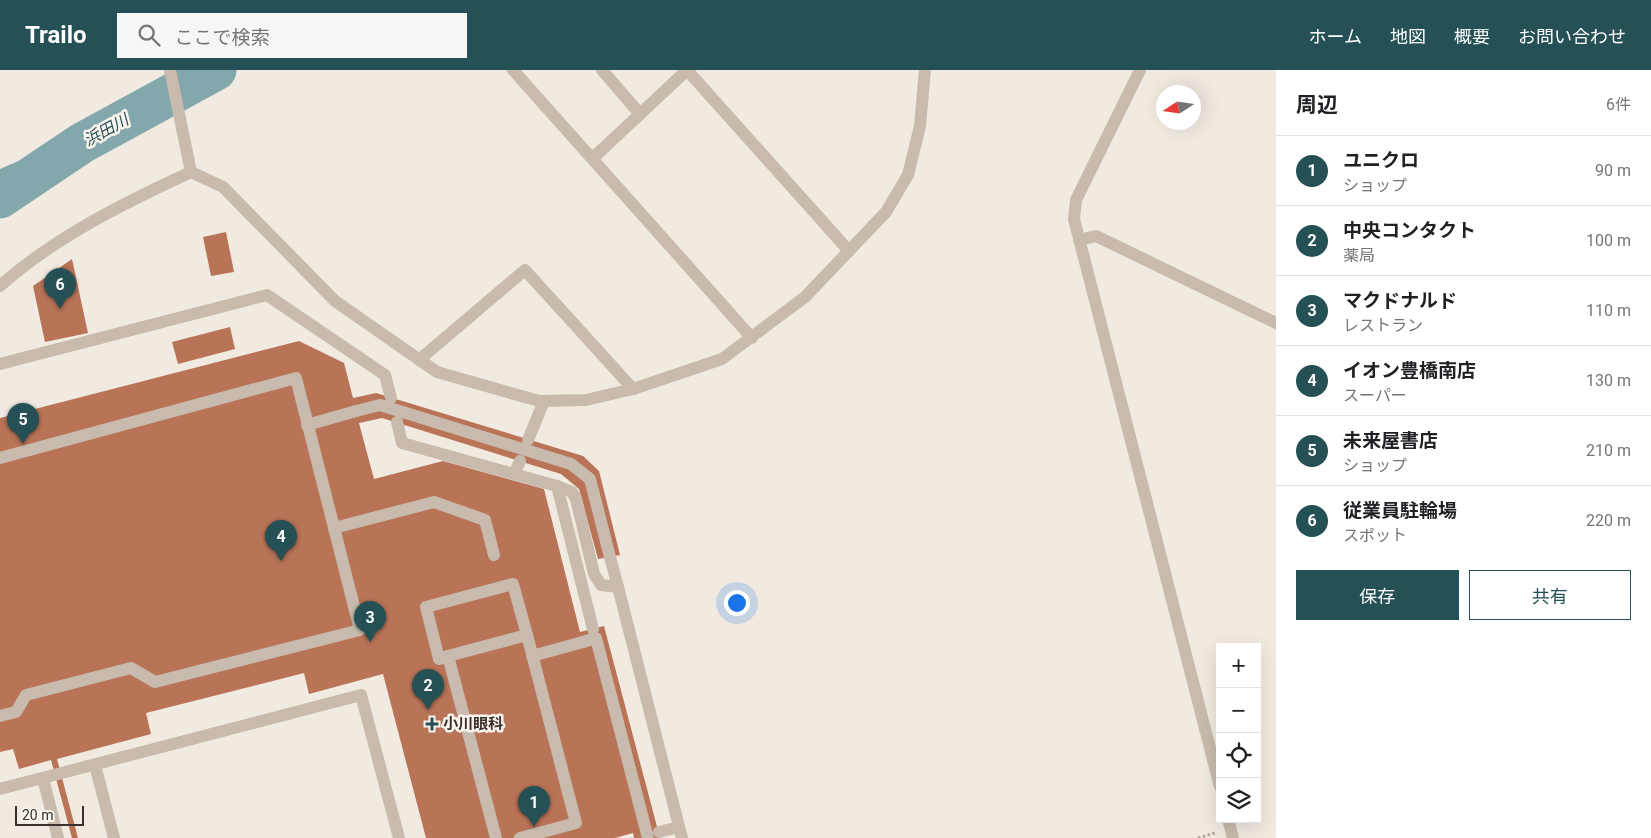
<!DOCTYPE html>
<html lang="ja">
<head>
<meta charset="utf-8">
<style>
  :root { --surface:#fff; --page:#f6f6f6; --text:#202124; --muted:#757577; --line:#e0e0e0; --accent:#255055 }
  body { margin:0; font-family:Roboto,"Noto Sans JP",sans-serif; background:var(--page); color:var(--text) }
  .controls { position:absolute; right:15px; bottom:15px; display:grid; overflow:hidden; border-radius:0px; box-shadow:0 5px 20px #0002 }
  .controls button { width:45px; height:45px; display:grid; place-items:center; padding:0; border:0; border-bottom:1px solid var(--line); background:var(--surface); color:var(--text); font:25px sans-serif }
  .compass { position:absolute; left:1156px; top:15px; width:45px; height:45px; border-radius:50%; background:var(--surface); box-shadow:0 5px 20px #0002; rotate:258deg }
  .scale { position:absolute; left:15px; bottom:12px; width:69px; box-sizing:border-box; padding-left:5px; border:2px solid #38302c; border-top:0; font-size:14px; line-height:18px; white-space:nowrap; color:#38302c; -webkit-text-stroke:4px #f9f4ed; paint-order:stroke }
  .you { position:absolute; left:736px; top:532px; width:18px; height:18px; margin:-12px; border:4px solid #fff; border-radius:50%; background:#1a73e8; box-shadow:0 0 0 8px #1a73e833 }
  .badge { display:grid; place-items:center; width:32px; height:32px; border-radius:50%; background:var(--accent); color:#fff; font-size:16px; font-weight:700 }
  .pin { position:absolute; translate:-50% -41px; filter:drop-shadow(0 1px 2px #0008) }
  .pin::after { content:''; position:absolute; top:26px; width:18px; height:15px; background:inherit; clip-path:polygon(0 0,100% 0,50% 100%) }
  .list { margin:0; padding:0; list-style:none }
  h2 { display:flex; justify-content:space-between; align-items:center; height:65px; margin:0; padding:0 20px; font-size:21px }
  h2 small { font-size:16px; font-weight:400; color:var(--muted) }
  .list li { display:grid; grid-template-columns:32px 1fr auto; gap:15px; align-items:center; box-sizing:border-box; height:70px; padding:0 20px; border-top:1px solid var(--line) }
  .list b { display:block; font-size:19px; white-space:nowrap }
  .list p { margin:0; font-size:16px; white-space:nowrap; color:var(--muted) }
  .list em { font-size:16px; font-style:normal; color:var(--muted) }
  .actions { display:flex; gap:10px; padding:15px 20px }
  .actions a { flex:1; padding:11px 0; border:1px solid var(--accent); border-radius:0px; text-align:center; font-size:18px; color:var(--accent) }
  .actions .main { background:var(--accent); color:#fff }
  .icon { flex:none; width:28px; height:28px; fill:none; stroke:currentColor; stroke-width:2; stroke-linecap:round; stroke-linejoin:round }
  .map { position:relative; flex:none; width:1276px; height:768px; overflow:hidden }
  header { display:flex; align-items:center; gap:30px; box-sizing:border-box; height:70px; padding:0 25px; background:var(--accent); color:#fff }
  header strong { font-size:24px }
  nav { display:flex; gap:28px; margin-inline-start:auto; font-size:18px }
  .search { width:350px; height:45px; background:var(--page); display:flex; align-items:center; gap:12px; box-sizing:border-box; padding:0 18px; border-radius:0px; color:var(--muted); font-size:19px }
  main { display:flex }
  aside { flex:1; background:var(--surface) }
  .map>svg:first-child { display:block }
</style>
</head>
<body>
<header>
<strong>Trailo</strong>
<div class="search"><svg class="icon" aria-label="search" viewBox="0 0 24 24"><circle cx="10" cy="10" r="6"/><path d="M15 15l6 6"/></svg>ここで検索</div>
<nav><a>ホーム</a><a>地図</a><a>概要</a><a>お問い合わせ</a></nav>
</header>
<main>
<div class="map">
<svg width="1276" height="768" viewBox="0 0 1276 768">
  <rect width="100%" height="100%" fill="#f1eae1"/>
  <path fill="#83a8ab" d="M21,90L40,116L0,148V99Z"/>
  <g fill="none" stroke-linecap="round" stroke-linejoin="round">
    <path stroke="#83a8ab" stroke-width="41" d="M0,128L82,73L216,0"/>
  </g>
  <g fill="#b97357">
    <path d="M226,162L234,202L211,206L203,167Z"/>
    <path d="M72,189L88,263L45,272L33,216Z"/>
    <path d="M230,257L235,279L178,294L172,272Z"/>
    <path d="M299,271L344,293L353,328L376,323L583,386L599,401L620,485L598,489L579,419L561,404L382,348L359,353L374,409L443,391L544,419L580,562L604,556L660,768H634L633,763L615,768H426L383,604L309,624L304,603L146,643L151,664L57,689L78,768H72L51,690L19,699L13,679L0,682V348Z"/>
  </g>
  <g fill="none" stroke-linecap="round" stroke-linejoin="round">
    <path stroke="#b4a598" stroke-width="3" stroke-dasharray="2.5 2.5" stroke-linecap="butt" d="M1198,768L1215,763"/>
    <g stroke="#c8bbae" stroke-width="12">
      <path d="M170,0L191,102L223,117L335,231L437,302L539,331L586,330L633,319L722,289L805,227L886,142L908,105L920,56L925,0"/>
      <path d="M513,0L752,268"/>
      <path d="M602,0L640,44"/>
      <path d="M687,0L849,181"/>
      <path d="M1140,0L1076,130L1074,149L1220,717"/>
      <path d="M593,88L687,0"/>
      <path d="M1079,170L1096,166L1276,253"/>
      <path d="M0,216C55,167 124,133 191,102"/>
      <path d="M419,290L525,200L633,319"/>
      <path d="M0,294L267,225L385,305L391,328"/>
      <path d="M397,352L402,373L557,416L572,422L576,429L594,504L601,515L618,517L682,768"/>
      <path d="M307,355L356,341"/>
      <path d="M528,370L544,331"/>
      <path d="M0,388L296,308L360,560L155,612L131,598L26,625L16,642L0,646"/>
      <path d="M514,404L520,391"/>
      <path d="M557,416L593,559"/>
      <path d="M334,458L434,432L485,450L494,485"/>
      <path d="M610,487L618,517"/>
      <path d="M448,586L439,589L426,537L513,514L527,565"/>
      <path d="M532,586L583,572"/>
      <path d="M95,695L114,768"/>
      <path d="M43,708L58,768"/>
      <path d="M0,719L361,625L399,768"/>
      <path d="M1228,749L1233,768"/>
      <path d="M659,762L679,757"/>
      <path d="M496,768L448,586L527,565L576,753L520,768"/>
    </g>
    <g stroke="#c8bbae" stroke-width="12">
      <path d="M356,341L380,335L571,394L590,409L610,487"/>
      <path d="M583,572L596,568L648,768"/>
    </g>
  </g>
  <path fill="#255055" stroke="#f9f4ed" stroke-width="2" d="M429.5 646.5h5v5h5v5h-5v5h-5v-5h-5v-5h5z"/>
  <g text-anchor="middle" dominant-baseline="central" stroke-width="5" stroke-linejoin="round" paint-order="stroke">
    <g font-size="15" font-weight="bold" fill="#38302c" stroke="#f9f4ed" text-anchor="start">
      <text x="443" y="654">小川眼科</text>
    </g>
    <g font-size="16" font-style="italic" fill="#255055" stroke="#f9f4ed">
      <text transform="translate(106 60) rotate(-29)">浜田川</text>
    </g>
  </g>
</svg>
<div class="controls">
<button>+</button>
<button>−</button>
<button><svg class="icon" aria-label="locate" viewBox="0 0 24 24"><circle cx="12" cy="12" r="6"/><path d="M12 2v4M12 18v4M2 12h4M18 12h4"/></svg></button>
<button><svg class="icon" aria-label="layers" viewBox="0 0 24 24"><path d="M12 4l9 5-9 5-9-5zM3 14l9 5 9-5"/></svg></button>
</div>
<svg class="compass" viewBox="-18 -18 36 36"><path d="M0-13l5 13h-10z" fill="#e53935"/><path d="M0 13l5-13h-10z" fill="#757577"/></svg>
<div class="scale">20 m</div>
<div class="you"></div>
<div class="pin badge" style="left:534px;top:757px">1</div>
<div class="pin badge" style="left:428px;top:640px">2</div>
<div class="pin badge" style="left:370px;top:572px">3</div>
<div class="pin badge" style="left:281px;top:491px">4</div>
<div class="pin badge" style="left:23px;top:374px">5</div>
<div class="pin badge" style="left:60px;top:239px">6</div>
</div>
<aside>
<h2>周辺<small>6件</small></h2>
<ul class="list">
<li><span class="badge">1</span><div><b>ユニクロ</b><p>ショップ</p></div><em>90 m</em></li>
<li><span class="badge">2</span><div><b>中央コンタクト</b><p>薬局</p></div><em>100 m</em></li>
<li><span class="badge">3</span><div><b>マクドナルド</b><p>レストラン</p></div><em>110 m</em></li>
<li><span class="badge">4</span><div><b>イオン豊橋南店</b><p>スーパー</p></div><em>130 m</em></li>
<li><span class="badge">5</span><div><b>未来屋書店</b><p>ショップ</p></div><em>210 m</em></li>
<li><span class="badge">6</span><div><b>従業員駐輪場</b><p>スポット</p></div><em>220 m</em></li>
</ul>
<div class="actions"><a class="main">保存</a><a>共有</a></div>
</aside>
</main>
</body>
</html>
